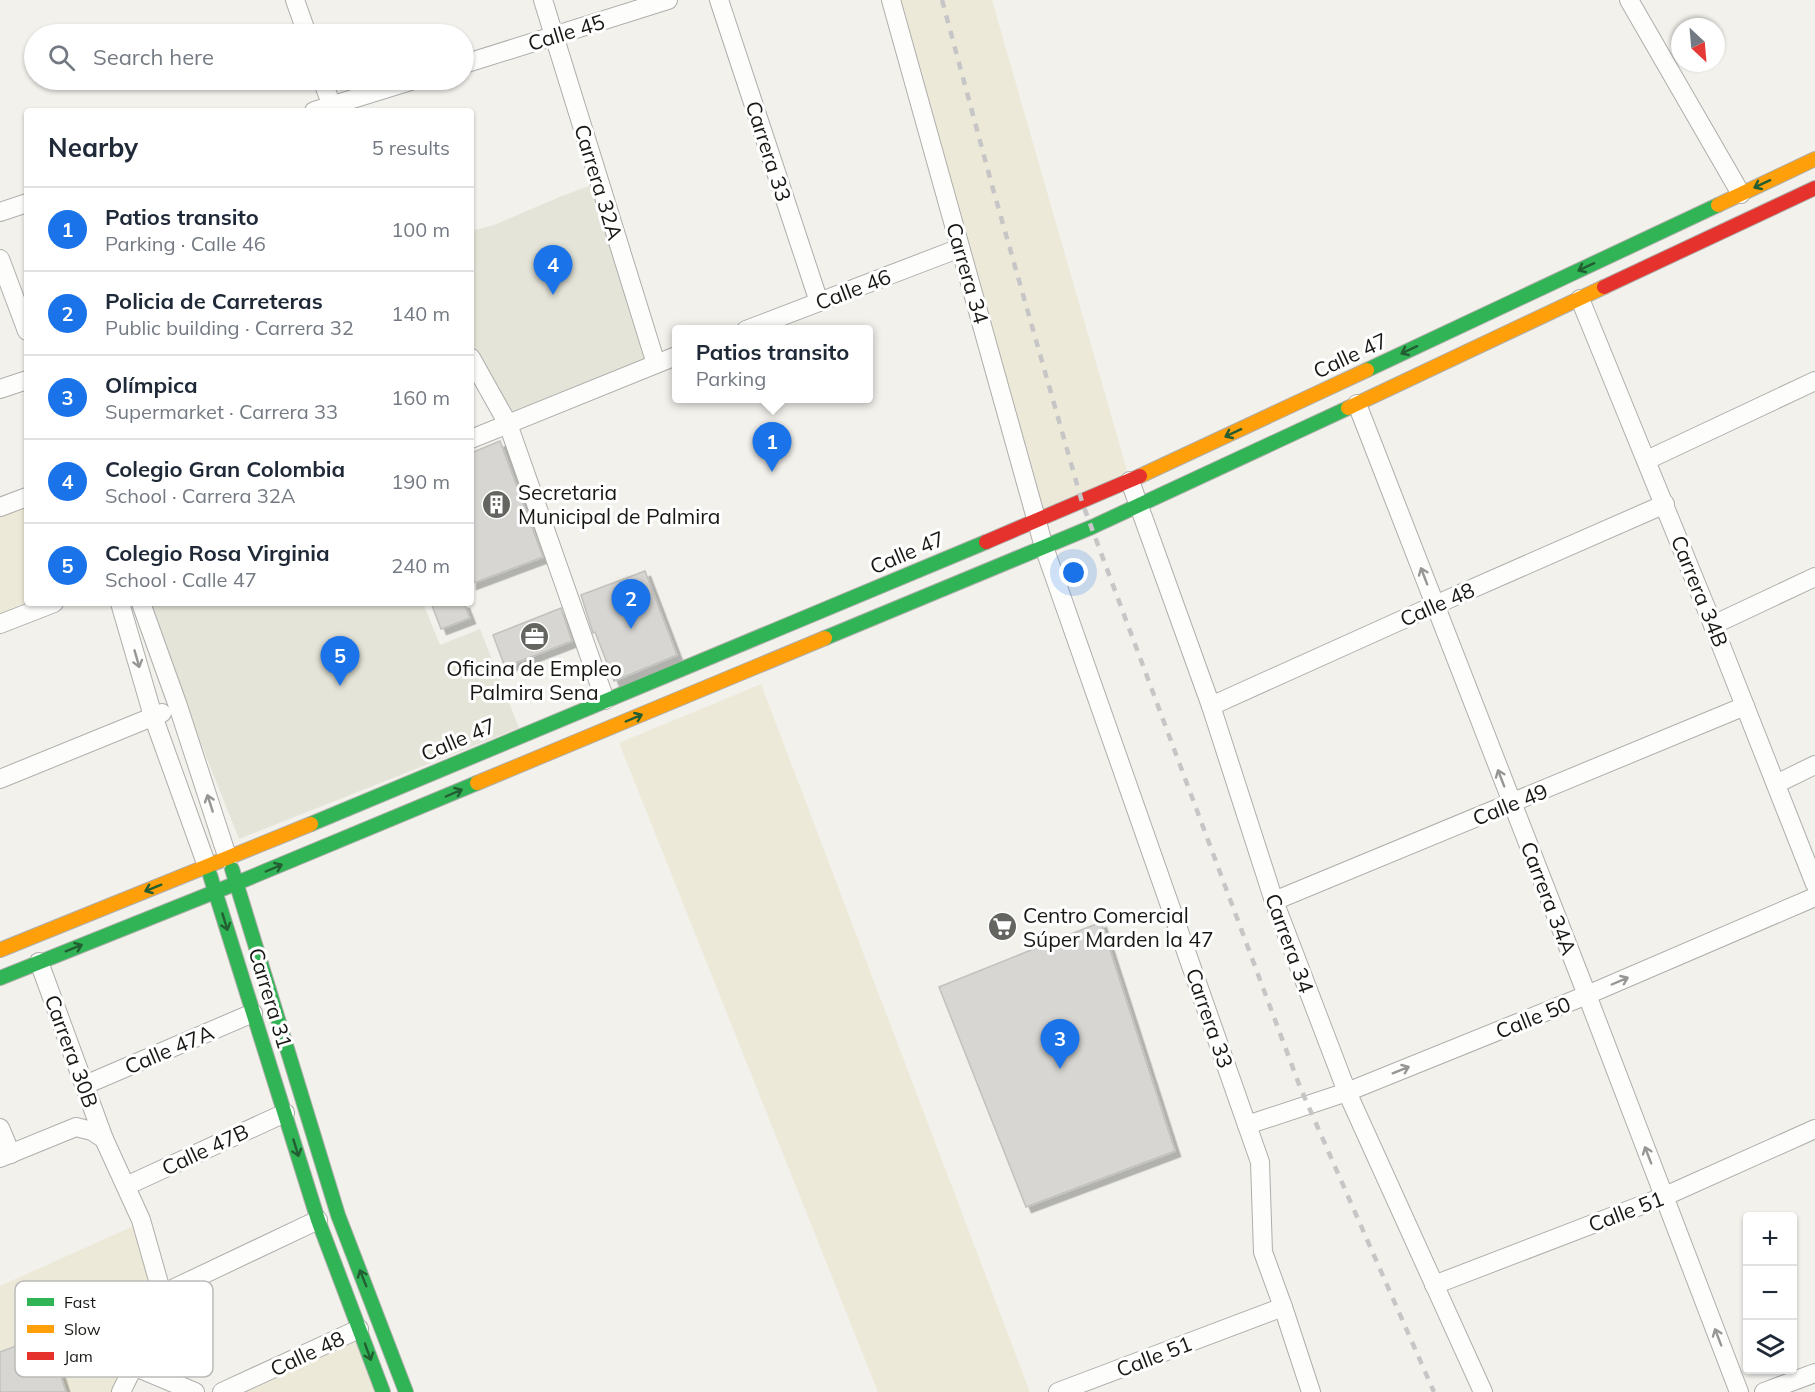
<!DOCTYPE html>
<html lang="en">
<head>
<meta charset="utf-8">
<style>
  :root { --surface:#fff; --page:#f2f2f3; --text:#1f2937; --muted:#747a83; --line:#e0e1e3; --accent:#1a73e8 }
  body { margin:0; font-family:Mulish,sans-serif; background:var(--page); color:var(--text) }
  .controls { position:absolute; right:18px; bottom:18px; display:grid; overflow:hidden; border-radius:6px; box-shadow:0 2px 4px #0004 }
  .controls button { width:54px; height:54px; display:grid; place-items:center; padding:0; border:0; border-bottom:2px solid var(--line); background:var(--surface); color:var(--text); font:30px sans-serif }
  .compass { position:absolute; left:1671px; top:18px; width:54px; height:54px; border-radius:50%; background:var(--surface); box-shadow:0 2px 4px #0004; rotate:154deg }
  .you { position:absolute; left:1074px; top:573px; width:21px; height:21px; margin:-15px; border:4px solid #fff; border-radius:50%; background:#1a73e8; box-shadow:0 0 0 9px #1a73e833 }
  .badge { display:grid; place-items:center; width:39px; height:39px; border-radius:50%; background:var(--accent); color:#fff; font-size:20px; font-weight:700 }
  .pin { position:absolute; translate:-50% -50px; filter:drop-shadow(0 2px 3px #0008) }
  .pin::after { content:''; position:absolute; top:32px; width:21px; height:18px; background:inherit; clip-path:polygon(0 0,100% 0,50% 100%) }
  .popup { position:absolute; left:672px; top:325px; width:201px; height:78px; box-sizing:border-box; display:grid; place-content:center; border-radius:6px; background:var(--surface); filter:drop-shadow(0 2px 4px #0005); font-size:20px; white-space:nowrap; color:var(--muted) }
  .popup b { font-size:22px; color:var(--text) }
  .popup::after { content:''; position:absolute; left:50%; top:100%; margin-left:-12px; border:12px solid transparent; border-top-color:var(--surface) }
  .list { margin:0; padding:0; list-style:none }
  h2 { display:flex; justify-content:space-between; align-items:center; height:78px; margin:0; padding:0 24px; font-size:26px }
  h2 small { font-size:20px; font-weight:400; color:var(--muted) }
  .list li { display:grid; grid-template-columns:39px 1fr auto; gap:18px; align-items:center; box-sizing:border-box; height:84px; padding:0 24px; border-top:2px solid var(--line) }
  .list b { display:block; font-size:22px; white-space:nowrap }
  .list p { margin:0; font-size:20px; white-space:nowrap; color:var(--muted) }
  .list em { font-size:20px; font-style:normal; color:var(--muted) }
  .icon { flex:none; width:33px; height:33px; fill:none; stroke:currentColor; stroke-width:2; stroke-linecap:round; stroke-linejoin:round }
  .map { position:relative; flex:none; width:1815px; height:1392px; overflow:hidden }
  .search { position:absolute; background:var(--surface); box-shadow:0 2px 4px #0004; left:24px; top:24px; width:450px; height:66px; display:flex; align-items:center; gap:15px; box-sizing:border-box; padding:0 21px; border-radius:33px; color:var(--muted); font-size:22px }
  .panel { position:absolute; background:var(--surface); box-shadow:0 2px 4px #0004; left:24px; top:108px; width:450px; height:498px; border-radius:6px }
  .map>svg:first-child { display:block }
</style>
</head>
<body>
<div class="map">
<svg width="1815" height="1392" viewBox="0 0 1815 1392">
  <defs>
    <filter id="shadow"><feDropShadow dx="5.5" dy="5.5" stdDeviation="0" flood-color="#0004"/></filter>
  </defs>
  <rect width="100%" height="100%" fill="#f2f1ec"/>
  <g fill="#e5e4d8">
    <path d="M600,182L656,364L508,424L471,359V231L494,225L562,196Z"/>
    <path d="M145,603H423L440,645L480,629L519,728L239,839Z"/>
  </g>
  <g fill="#ede9d9">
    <path d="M891,0H992L1130,481L1037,521Z"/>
    <path d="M27,503V602L0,613V514Z"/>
    <path d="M761,684L1030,1392H878L619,743Z"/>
    <path d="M138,1224L153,1286L146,1334L120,1392H0V1286Z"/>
    <path d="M359,1329L383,1392H222Z"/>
  </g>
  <g fill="#d7d6d2" stroke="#c2c1bd" stroke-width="1.5" filter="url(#shadow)">
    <path d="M500,441L543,557L471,584V453Z"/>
    <path d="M645,571L677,655L614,681L595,632L593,633L581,595Z"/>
    <path d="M431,603H464L470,618L441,629Z"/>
    <path d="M561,608L572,641L505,667L493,635Z"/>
    <path d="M1101,922L1175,1151L1026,1207L939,987Z"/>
    <path d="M47,1334L66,1392H0V1352Z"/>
  </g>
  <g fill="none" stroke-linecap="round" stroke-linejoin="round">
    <defs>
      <g id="street">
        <path d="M295,0L307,34"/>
        <path d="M543,0L656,364"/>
        <path d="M719,0L819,302"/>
        <path d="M891,0L1044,547L1260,1162L1263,1252L1283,1307L1311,1392"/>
        <path d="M1629,0L1741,194"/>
        <path d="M464,64L668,0"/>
        <path d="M322,80L334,111"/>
        <path d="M314,111L414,80"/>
        <path d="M0,212L27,203"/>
        <path d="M0,259L27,331"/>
        <path d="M1580,299L1713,625L1815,884"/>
        <path d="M746,330L960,248"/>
        <path d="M471,358L508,424L605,700"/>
        <path d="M0,389L27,380"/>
        <path d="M1357,404L1587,995L1739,1392"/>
        <path d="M471,439L676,356"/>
        <path d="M1647,460L1815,381"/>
        <path d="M1130,481L1211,706L1274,901L1347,1092L1483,1392"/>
        <path d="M0,507L27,497"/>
        <path d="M120,603L153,716L207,866"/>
        <path d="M141,603L178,706L228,859"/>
        <path d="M0,624L54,603"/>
        <path d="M1713,625L1815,577"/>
        <path d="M1211,706L1435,605L1665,504"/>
        <path d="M0,779L162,713"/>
        <path d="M1776,784L1815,765"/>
        <path d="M1274,901L1745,706"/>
        <path d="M39,962L104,1139"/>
        <path d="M85,1085L253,1013"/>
        <path d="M1247,1125L1347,1092L1587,995L1815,897"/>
        <path d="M0,1128L11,1154"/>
        <path d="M0,1158L76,1127L92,1131L104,1139L141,1220L162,1294L160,1313L121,1392"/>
        <path d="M126,1186L285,1113"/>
        <path d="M1434,1285L1663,1197L1815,1129"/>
        <path d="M162,1294L318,1220"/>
        <path d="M133,1366L195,1392"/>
        <path d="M222,1392L359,1329"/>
        <path d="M1058,1392L1283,1307"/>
        <path d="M1764,1392L1815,1373"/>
      </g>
      <g id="fast">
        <path d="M1367,370L1718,205"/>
        <path d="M825,638L1092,527L1348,408"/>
        <path d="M311,824L986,542"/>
        <path d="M232,869L338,1215L406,1392"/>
        <path d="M210,875L318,1220L383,1392"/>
        <path d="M0,978L237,883L477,783"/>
      </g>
      <g id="slow">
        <path d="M1718,205L1815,159"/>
        <path d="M1348,408L1604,287"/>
        <path d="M1140,476L1367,370"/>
        <path d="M477,783L825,638"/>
        <path d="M0,950L311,824"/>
      </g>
      <g id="jam">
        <path d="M1604,287L1815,188"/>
        <path d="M986,542L1140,476"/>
      </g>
    </defs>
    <use href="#street" stroke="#afaeab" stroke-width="20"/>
    <use href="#fast" stroke="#afaeab" stroke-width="16"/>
    <use href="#slow" stroke="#afaeab" stroke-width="16"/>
    <use href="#jam" stroke="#afaeab" stroke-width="16"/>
    <use href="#street" stroke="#fdfdfc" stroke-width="18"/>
    <use href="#fast" stroke="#30b455" stroke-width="14"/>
    <use href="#slow" stroke="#ff9f0a" stroke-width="14"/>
    <use href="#jam" stroke="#e5322d" stroke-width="14"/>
    <path stroke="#c7c6c6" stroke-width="4.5" stroke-dasharray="8 8" stroke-linecap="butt" d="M942,0L993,189L1082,502L1300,1087L1434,1392"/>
  </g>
  <defs><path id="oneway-shaft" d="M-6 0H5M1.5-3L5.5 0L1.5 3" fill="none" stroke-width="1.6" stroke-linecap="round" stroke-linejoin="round" transform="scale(1.5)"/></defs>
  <g stroke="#235e32">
    <use href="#oneway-shaft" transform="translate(1762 184) rotate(155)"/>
    <use href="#oneway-shaft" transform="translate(1586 267) rotate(155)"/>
    <use href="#oneway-shaft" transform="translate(1409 350) rotate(155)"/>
    <use href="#oneway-shaft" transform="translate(1233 433) rotate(155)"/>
    <use href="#oneway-shaft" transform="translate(634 718) rotate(-23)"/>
    <use href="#oneway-shaft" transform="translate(454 793) rotate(-23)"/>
    <use href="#oneway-shaft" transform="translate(274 868) rotate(-23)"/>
    <use href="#oneway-shaft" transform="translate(153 888) rotate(158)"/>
    <use href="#oneway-shaft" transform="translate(225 922) rotate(73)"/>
    <use href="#oneway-shaft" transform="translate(74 948) rotate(-22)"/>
    <use href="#oneway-shaft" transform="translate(296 1148) rotate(73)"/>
    <use href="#oneway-shaft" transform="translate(363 1278) rotate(-112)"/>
    <use href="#oneway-shaft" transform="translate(368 1352) rotate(70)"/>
  </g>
  <g stroke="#969694">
    <use href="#oneway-shaft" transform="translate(1424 576) rotate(-111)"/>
    <use href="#oneway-shaft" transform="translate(137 659) rotate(74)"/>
    <use href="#oneway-shaft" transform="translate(1501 778) rotate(-111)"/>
    <use href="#oneway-shaft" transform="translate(210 803) rotate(-108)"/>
    <use href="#oneway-shaft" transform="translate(1620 981) rotate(-23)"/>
    <use href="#oneway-shaft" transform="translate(1401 1070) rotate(-22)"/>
    <use href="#oneway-shaft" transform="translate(1648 1155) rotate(-111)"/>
    <use href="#oneway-shaft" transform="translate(1718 1337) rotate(-111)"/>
  </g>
  <defs>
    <symbol id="building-disc" viewBox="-11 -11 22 22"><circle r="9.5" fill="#646460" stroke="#fff"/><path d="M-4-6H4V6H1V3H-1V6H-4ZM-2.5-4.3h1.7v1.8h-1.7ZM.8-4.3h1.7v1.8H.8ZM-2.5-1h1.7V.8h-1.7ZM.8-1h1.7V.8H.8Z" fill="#fff"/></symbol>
    <symbol id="office-disc" viewBox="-11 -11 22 22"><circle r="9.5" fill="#646460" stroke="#fff"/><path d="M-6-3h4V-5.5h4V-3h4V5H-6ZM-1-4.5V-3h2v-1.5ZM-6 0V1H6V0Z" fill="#fff"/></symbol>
    <symbol id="supermarket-disc" viewBox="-11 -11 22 22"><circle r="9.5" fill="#646460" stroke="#fff"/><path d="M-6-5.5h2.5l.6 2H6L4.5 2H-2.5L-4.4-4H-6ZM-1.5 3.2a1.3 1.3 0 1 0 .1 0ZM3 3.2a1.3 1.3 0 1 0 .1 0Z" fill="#fff"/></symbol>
  </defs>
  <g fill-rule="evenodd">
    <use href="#building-disc" x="480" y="488" width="33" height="33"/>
    <use href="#office-disc" x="518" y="620" width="33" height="33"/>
    <use href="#supermarket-disc" x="986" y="910" width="33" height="33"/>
  </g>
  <g text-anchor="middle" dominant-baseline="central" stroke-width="6" stroke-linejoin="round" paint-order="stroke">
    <g font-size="21" fill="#181815" stroke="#fff">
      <text transform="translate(566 32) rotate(-17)">Calle 45</text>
      <text transform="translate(769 151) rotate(72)">Carrera 33</text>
      <text transform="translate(599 182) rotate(73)">Carrera 32A</text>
      <text transform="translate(968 273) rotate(74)">Carrera 34</text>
      <text transform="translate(853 289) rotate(-21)">Calle 46</text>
      <text transform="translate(1350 355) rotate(-25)">Calle 47</text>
      <text transform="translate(907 552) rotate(-23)">Calle 47</text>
      <text transform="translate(1700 591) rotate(68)">Carrera 34B</text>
      <text transform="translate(1437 604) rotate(-24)">Calle 48</text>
      <text transform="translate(458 739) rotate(-23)">Calle 47</text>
      <text transform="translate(1510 804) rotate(-22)">Calle 49</text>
      <text transform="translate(1549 898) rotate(69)">Carrera 34A</text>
      <text transform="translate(1290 943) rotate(70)">Carrera 34</text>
      <text transform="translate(271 998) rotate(73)">Carrera 31</text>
      <text transform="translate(1533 1017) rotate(-22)">Calle 50</text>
      <text transform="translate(1210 1018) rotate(71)">Carrera 33</text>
      <text transform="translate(169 1049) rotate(-23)">Calle 47A</text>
      <text transform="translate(72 1051) rotate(70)">Carrera 30B</text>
      <text transform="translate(205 1149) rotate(-25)">Calle 47B</text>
      <text transform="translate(1626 1211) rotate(-21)">Calle 51</text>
      <text transform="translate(307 1353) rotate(-25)">Calle 48</text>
      <text transform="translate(1154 1356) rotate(-21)">Calle 51</text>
    </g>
    <g font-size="21" fill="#181815" stroke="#fff" text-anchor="start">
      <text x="518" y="492">Secretaria<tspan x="518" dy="24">Municipal de Palmira</tspan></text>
      <text x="534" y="668" text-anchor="middle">Oficina de Empleo<tspan x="534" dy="24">Palmira Sena</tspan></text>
      <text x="1023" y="915">Centro Comercial<tspan x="1023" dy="24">Súper Marden la 47</tspan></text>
    </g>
  </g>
  <rect x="15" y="1281" width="198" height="96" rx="9" fill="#fff" stroke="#babab9" stroke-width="1.5"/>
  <rect x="27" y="1298" width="27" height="8" fill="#30b455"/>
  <rect x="27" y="1325" width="27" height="8" fill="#ff9f0a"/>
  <rect x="27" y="1352" width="27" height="8" fill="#e5322d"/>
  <g font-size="16" fill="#181815">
    <text x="64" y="1308">Fast</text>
    <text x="64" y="1335">Slow</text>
    <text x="64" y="1362">Jam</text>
  </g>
</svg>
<div class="controls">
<button>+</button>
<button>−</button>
<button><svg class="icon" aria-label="layers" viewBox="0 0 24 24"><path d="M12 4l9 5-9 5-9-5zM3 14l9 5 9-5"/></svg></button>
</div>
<svg class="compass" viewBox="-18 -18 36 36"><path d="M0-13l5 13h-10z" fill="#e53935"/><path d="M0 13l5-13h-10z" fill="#747a83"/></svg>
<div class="you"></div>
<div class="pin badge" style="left:772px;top:472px">1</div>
<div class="popup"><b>Patios transito</b>Parking</div>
<div class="pin badge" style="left:631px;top:629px">2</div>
<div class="pin badge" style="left:1060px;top:1069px">3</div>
<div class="pin badge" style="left:553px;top:295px">4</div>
<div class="pin badge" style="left:340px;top:686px">5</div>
<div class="search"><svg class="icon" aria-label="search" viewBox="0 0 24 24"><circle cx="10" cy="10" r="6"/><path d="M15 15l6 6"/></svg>Search here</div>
<section class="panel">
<h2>Nearby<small>5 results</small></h2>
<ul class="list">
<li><span class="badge">1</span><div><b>Patios transito</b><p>Parking · Calle 46</p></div><em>100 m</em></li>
<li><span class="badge">2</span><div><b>Policia de Carreteras</b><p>Public building · Carrera 32</p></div><em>140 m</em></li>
<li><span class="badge">3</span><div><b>Olímpica</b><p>Supermarket · Carrera 33</p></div><em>160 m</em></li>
<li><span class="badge">4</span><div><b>Colegio Gran Colombia</b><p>School · Carrera 32A</p></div><em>190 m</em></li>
<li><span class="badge">5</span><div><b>Colegio Rosa Virginia</b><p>School · Calle 47</p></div><em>240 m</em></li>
</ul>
</section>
</div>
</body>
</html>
